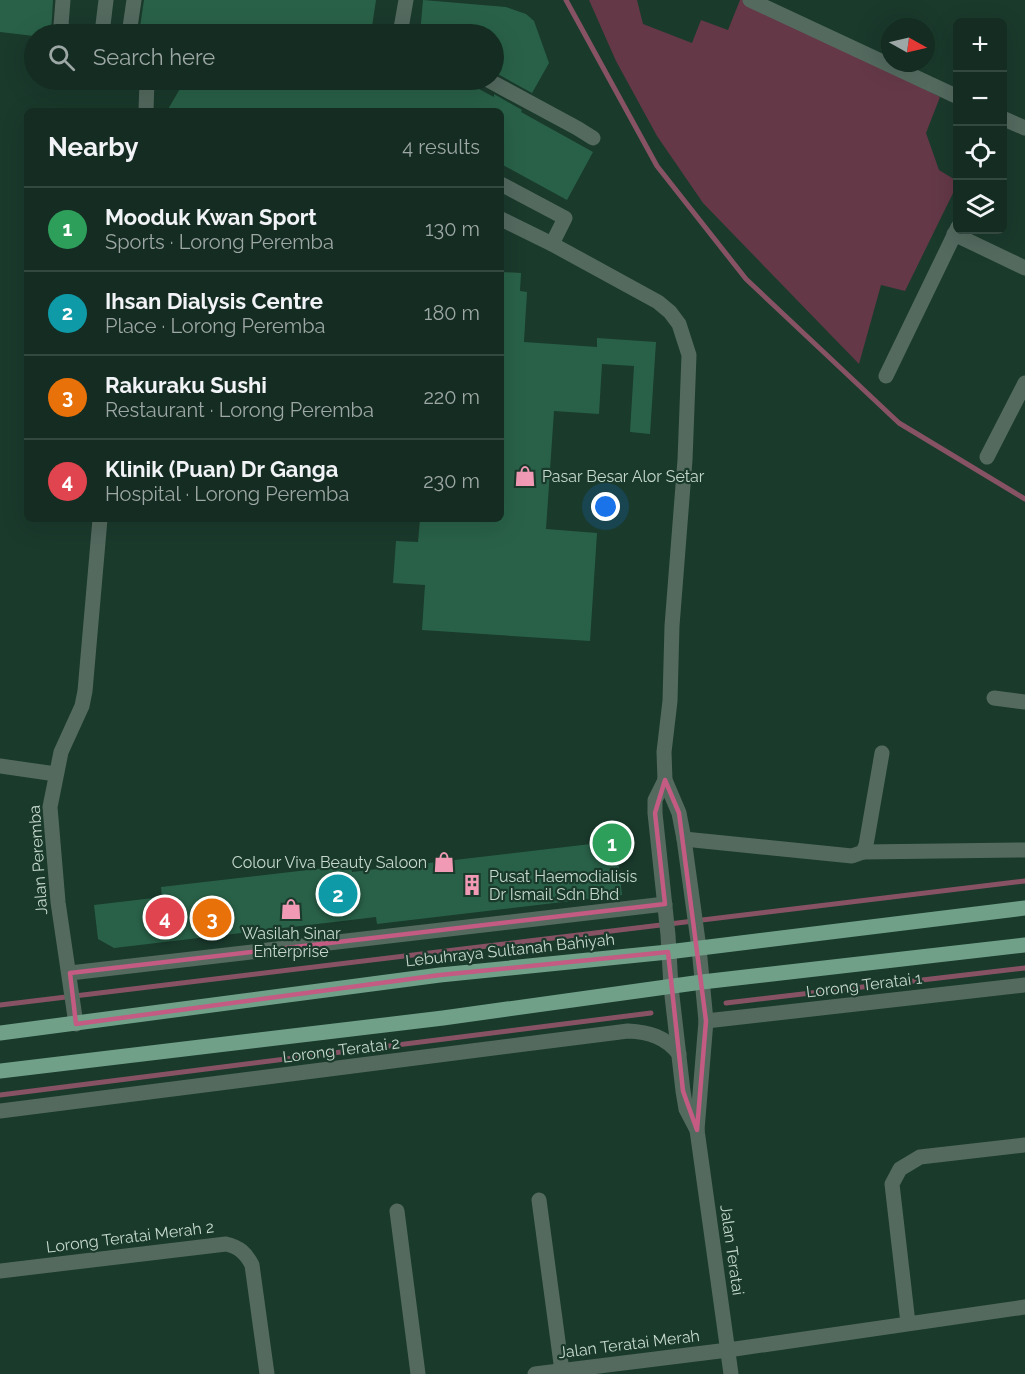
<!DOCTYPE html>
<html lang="en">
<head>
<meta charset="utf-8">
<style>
  :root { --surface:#142c21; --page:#21382e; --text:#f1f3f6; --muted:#9da7a5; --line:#33483f; --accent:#bca0f2 }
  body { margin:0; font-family:Raleway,sans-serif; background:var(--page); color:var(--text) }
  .controls { position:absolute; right:18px; top:18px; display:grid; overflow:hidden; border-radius:9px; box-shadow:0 6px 24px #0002 }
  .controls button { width:54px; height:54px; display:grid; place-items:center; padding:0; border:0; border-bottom:2px solid var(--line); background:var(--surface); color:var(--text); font:30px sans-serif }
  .compass { position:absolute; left:881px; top:18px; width:54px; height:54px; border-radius:50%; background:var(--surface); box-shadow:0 6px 24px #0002; rotate:98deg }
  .you { position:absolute; left:606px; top:507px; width:21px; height:21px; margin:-15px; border:4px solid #fff; border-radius:50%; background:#1a73e8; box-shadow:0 0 0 9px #1a73e833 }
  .badge { display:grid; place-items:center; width:39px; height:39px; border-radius:50%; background:var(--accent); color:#fff; font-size:20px; font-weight:700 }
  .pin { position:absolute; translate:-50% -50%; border:3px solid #fff; box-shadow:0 2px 6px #0006 }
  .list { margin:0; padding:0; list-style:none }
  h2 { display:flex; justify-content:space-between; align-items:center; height:78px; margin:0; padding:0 24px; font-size:26px }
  h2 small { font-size:20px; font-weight:400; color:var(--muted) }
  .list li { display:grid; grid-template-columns:39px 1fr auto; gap:18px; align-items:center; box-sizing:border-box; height:84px; padding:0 24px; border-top:2px solid var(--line) }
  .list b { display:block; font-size:22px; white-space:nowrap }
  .list p { margin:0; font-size:20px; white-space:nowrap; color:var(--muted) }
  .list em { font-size:20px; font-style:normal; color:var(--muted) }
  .icon { flex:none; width:33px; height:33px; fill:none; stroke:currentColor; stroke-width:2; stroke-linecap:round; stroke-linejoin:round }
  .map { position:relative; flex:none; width:1025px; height:1374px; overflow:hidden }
  .search { position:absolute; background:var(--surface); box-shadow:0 6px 24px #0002; left:24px; top:24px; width:480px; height:66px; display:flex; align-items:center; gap:15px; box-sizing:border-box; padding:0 21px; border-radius:33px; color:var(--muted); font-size:22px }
  .panel { position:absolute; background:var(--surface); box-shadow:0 6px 24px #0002; left:24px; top:108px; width:480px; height:414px; border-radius:9px }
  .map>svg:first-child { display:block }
</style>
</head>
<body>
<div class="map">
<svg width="1025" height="1374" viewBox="0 0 1025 1374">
  <rect width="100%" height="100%" fill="#1a3a2c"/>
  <path fill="#643847" d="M589,0H637L643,24L692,43L701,20L728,30L740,0H746L940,97L926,133L939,170L957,181V185L905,291L881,285L859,364L703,203L657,136L616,61Z"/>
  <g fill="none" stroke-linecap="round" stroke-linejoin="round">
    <g stroke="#875364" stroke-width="5">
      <path d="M566,0L657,166L746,279L899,423L1025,499"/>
      <path d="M726,1003L1025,968"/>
      <path d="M0,1005L1025,881"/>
      <path d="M0,1095L651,1013"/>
    </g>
  </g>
  <g fill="#296148">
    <path d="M0,0H53L51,34L34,36L0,32Z"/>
    <path d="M144,0H376L371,33L139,34Z"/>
    <path d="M423,0L506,7L526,14L534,21L549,63L532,93L494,72V34H420Z"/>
    <path d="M185,80H462L494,97V94L522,110L521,112L593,152L567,200L501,164V111H167Z"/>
    <path d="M501,272L521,273L520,291L527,292L524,342L597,347V338L656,342L650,434L630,432L634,366L602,364L599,414L554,411L546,529L597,533L590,641L422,630L425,585L393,583L396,541L418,542L420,519H501Z"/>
    <path d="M616,841L622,895L377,924L376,917L114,948L98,939L94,905L162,897L161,887L351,865L352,872Z"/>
  </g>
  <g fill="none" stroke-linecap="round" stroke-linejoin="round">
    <g stroke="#546a5f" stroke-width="15">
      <path d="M63,0L61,25L66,34"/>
      <path d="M750,0L958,97"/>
      <path d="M105,34L103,25L106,0"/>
      <path d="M129,34L134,0"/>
      <path d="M400,34L406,0"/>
      <path d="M488,80L577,128L593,138"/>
      <path d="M146,111L147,80"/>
      <path d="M1002,118L1025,128"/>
      <path d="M501,184L565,218L552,244"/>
      <path d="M501,219L552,244L658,302L670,312L679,324L689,355L685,460L672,626L670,701L664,752L665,780L679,813L684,839L699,948L706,1021L697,1130L731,1374"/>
      <path d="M954,234L1025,268"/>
      <path d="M886,376L958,227"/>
      <path d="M987,457L1025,383"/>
      <path d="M994,698L1025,702"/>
      <path d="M0,766L56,774"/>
      <path d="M665,780L655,800V813L668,935L671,987L683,1091L686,1109L697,1130"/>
      <path d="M684,839L852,856L863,852L866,845L882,753"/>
      <path d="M863,852L1025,850"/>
      <path d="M70,973L665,904"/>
      <path d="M706,1021L1025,985"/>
      <path d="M76,1024L58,902L50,807L61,752L82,706L85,691L100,519"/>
      <path d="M0,1111L628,1031C649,1032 666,1037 679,1054"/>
      <path d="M539,1200L562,1371"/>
      <path d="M397,1211L418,1374"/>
      <path d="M0,1271L226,1244C239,1247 246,1253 252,1265L267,1374"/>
      <path d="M908,1323L892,1184L900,1169L920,1157L1025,1145"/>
      <path d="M535,1374L728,1350L1025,1307"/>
    </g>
    <g stroke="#71a089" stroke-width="15">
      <path d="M0,1033L440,975L668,952L1025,908"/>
      <path d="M0,1071L443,1018L702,982L1025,945"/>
    </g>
  </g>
  <path fill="none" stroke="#c35b83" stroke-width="4.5" stroke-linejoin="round" d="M665,780L679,813L706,1021L697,1130L683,1091L668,952L440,975L76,1024L70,973L665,904L655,813Z"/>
  <defs>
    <symbol id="shop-bare" viewBox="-9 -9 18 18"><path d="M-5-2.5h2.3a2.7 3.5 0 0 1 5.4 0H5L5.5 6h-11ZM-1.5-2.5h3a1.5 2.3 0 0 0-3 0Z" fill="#f09ab6" stroke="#1a3a2c" stroke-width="2.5" paint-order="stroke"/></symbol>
    <symbol id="building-bare" viewBox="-9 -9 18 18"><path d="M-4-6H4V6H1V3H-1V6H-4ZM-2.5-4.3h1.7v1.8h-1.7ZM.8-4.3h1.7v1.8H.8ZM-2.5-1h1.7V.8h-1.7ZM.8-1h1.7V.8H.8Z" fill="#f09ab6" stroke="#1a3a2c" stroke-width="2.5" paint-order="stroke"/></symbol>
  </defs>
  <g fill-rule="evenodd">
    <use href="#shop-bare" x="510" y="461" width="30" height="30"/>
    <use href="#shop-bare" x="429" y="847" width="30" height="30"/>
    <use href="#building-bare" x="457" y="870" width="30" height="30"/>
    <use href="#shop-bare" x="276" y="894" width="30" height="30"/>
  </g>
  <g text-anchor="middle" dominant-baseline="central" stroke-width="4.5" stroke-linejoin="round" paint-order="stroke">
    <g font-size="16" fill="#c6d8ce" stroke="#1a3a2c" text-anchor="start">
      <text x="542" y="476">Pasar Besar Alor Setar</text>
      <text x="427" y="862" text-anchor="end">Colour Viva Beauty Saloon</text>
      <text x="489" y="876">Pusat Haemodialisis<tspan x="489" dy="18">Dr Ismail Sdn Bhd</tspan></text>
      <text x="291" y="933" text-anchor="middle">Wasilah Sinar<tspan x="291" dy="18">Enterprise</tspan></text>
    </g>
    <g font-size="16" fill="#c6d8ce" stroke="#1a3a2c">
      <text transform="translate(38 860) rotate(-94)">Jalan Peremba</text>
      <text transform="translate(510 950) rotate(-6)">Lebuhraya Sultanah Bahiyah</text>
      <text transform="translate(864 985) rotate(-7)">Lorong Teratai 1</text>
      <text transform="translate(341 1050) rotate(-7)">Lorong Teratai 2</text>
      <text transform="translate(130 1237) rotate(-7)">Lorong Teratai Merah 2</text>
      <text transform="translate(732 1250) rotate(82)">Jalan Teratai</text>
      <text transform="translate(629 1344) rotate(-7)">Jalan Teratai Merah</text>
    </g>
  </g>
</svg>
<div class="controls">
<button>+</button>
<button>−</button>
<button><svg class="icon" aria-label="locate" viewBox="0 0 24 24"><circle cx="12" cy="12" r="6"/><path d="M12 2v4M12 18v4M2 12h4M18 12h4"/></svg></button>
<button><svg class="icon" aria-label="layers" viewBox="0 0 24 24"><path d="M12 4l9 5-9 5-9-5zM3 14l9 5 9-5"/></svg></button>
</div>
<svg class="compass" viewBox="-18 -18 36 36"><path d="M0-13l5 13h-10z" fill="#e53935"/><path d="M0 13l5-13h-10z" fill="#9da7a5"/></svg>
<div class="you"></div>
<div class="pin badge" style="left:612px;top:843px;background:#2e9e5b">1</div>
<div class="pin badge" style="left:338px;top:894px;background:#0f9aa8">2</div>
<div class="pin badge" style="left:212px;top:918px;background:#e8710a">3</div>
<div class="pin badge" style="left:165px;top:917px;background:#e0444e">4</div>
<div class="search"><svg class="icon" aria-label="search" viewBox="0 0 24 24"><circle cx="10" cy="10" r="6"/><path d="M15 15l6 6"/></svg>Search here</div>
<section class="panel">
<h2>Nearby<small>4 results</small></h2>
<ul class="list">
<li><span class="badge" style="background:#2e9e5b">1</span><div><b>Mooduk Kwan Sport</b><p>Sports · Lorong Peremba</p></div><em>130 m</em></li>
<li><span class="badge" style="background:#0f9aa8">2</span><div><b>Ihsan Dialysis Centre</b><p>Place · Lorong Peremba</p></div><em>180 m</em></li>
<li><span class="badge" style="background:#e8710a">3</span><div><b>Rakuraku Sushi</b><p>Restaurant · Lorong Peremba</p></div><em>220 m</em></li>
<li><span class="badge" style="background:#e0444e">4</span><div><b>Klinik (Puan) Dr Ganga</b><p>Hospital · Lorong Peremba</p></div><em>230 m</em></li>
</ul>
</section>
</div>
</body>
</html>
